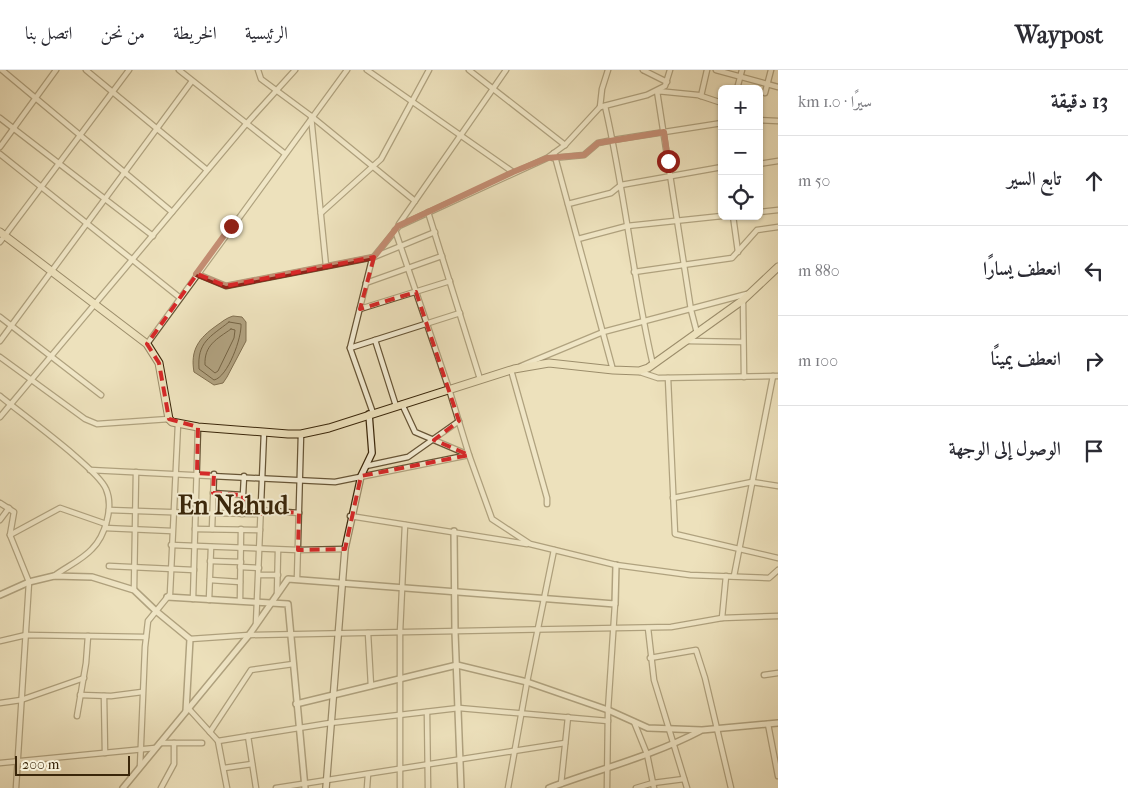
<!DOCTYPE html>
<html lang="ar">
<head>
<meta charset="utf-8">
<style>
  :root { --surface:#fff; --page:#f2f2f3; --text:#2b2b33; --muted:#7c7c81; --line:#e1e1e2 }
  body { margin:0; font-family:"IM FELL French Canon",Amiri,serif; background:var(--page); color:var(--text); direction:rtl }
  .controls { position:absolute; right:15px; top:15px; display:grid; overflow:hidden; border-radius:8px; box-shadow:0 1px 4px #0004 }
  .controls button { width:45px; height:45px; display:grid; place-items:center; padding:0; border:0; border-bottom:1px solid var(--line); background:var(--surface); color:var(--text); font:25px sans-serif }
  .scale { position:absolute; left:15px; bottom:12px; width:115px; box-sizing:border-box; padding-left:5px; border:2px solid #3a260a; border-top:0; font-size:14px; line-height:18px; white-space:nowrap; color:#3a260a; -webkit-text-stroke:4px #f3ecd3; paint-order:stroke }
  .stop { position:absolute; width:15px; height:15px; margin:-11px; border:4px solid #8f2418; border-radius:50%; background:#fff }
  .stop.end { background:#8f2418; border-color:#fff; box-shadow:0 1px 5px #0008 }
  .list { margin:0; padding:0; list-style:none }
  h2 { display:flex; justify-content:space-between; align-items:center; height:65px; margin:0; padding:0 20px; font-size:21px }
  h2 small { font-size:16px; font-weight:400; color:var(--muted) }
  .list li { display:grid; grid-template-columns:32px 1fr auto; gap:15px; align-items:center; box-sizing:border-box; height:90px; padding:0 20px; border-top:1px solid var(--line) }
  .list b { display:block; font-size:19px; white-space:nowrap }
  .list em { font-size:16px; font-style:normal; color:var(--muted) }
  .icon { flex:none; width:28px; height:28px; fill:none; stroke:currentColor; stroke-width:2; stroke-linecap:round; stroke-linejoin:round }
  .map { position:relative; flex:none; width:778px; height:718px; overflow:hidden; direction:ltr }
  header { display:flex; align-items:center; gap:30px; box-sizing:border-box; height:70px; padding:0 25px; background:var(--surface); border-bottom:1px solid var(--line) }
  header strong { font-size:24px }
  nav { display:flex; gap:28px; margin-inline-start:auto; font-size:18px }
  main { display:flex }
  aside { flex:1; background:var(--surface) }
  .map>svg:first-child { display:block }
</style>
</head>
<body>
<header>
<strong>Waypost</strong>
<nav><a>الرئيسية</a><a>الخريطة</a><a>من نحن</a><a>اتصل بنا</a></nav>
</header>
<main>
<aside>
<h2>13 دقيقة<small>سيرًا · 1.0 km</small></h2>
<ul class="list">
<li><svg class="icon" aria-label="ahead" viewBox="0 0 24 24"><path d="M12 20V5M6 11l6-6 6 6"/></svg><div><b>تابع السير</b></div><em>50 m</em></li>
<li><svg class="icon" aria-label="left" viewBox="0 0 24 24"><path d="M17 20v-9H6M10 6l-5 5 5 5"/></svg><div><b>انعطف يسارًا</b></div><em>880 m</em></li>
<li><svg class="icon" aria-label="right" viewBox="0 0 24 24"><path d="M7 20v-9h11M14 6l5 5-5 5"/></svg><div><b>انعطف يمينًا</b></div><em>100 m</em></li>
<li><svg class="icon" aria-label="arrive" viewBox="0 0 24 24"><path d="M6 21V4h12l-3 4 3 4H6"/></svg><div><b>الوصول إلى الوجهة</b></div></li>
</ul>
</aside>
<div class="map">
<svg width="778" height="718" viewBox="0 0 778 718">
  <rect width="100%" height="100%" fill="#ede1bc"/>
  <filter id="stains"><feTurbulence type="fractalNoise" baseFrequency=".004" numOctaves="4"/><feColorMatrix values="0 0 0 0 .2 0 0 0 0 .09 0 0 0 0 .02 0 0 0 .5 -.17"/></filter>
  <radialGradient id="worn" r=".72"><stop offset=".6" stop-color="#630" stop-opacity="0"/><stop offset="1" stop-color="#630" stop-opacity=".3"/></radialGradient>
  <path fill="#b0a17f" stroke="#817050" d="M233,246L242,247L246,252V271L227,307L223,313L214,315L194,302C190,280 199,268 216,256C222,252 226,248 233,246Z"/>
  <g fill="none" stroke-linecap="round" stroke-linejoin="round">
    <g stroke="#756444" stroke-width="1">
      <path d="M229,252L241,254C242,267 228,307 214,310L199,299C197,272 210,267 229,252Z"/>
      <path d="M231,259L235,260L234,268L218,301L215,303L205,295C204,275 217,269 231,259Z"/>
    </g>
    <defs>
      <g id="minor">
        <path d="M2,0L172,142"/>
        <path d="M86,0L207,100"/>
        <path d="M179,0L284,83"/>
        <path d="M258,0L261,9L311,46L326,196"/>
        <path d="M367,0L513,102"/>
        <path d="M469,0L565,75"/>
        <path d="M643,0L667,12"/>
        <path d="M716,0L778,17"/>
        <path d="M737,19L742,0"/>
        <path d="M765,23L771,0"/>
        <path d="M701,26L707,0"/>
        <path d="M605,36C625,122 633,210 653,295"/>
        <path d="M600,37L602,19L608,0"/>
        <path d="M311,46L415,131"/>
        <path d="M0,48L153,166"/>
        <path d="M759,50L778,51"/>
        <path d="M0,77L56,0"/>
        <path d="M554,83L613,300"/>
        <path d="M0,84L179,227"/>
        <path d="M553,88L584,85L598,73L613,70L722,53"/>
        <path d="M759,94L778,91"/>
        <path d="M568,134L611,123L621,115L722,97"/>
        <path d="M428,142L480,309"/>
        <path d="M759,142L778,140"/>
        <path d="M321,143L381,89L429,0"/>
        <path d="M733,146L738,182"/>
        <path d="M399,154L506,0"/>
        <path d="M578,169L627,156L722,146"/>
        <path d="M0,172L129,0"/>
        <path d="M634,202L732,188L757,160L778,157"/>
        <path d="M197,204L226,216L374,187L435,162"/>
        <path d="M366,213L442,186"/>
        <path d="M743,230L744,307"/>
        <path d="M360,239L450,211"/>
        <path d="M0,247L101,325"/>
        <path d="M697,263L691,240L657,21L698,25L722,33"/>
        <path d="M375,270L396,336"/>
        <path d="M0,271L192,11"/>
        <path d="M687,271L743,272"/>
        <path d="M147,274L347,0"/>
        <path d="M350,278L460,243"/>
        <path d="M0,287L85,349L97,354L169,349"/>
        <path d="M521,296L603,262L747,224"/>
        <path d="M511,300L547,428V434"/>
        <path d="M640,302L658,308L778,306"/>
        <path d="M668,308L675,464L778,488"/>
        <path d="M0,326C20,343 98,399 106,419C114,437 105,466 92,479C82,490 66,497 54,506"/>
        <path d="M402,334L415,362L469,385L492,449L530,474L616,495L690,505L769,508L778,500"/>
        <path d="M373,343L350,278L372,189L399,156L547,88L565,75L600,37L647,25L665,16L670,0"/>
        <path d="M0,347L247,53L295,0"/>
        <path d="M366,396L408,387L459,351"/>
        <path d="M90,400L335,412L469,385L449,319L395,160"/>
        <path d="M213,423L243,425"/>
        <path d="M673,428L752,412L778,416"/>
        <path d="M0,433L14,442L10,465L29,512L16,718"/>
        <path d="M109,440L195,443"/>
        <path d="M261,440L299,443"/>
        <path d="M212,443L261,444"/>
        <path d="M242,444L244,406"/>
        <path d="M350,446L527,474"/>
        <path d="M0,450L9,438"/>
        <path d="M105,458L172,461"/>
        <path d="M195,459L260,460"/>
        <path d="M212,459L214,404"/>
        <path d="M10,465L60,438L106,454"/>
        <path d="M171,475L298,480L345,479"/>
        <path d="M210,491L241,492"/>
        <path d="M109,496L194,500"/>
        <path d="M240,497L259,498"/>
        <path d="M259,505H278"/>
        <path d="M734,506L773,306"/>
        <path d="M297,509L301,364"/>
        <path d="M210,510L240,512"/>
        <path d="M134,520L136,402"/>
        <path d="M277,525L278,480"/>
        <path d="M193,529L198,357"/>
        <path d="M209,530L211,477"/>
        <path d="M240,531L241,459"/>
        <path d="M722,548L726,506"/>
        <path d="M256,554L264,362"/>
        <path d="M648,558L654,610L687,718"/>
        <path d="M368,563L371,616"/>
        <path d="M190,569L249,565L671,557L722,548L778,546"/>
        <path d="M0,571L26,565L146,567"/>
        <path d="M650,588L696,580L705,608L731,718"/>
        <path d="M764,605L778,603"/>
        <path d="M80,625L111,626L142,622"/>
        <path d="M104,626L105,683"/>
        <path d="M0,633L21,630L84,608"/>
        <path d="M189,639L218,671L227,718"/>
        <path d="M427,642L428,718"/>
        <path d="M77,646L86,593L88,566"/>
        <path d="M634,652L647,684L654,718"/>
        <path d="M768,654L778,706"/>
        <path d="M210,662L251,600L293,594"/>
        <path d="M248,666L256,718"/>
        <path d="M218,671L330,653L459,638L608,651"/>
        <path d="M160,673H202"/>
        <path d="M0,693L155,678"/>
        <path d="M140,697L145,577L148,551L170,524L178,354"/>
        <path d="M224,698L252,694"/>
        <path d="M561,714L568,647"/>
        <path d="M161,718L174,694V673"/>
        <path d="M276,718L565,673"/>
        <path d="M367,718L368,704"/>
        <path d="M400,718V562L405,455"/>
        <path d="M508,718L527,612L554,480"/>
        <path d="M607,718L608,640L615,534"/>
        <path d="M636,718L653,713L684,709"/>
      </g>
      <g id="tertiary">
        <path d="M454,461L455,562L461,718"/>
        <path d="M0,525L29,512L54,506L92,507L134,520L156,541L190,569L186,641"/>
        <path d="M167,527L288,534L305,718"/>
        <path d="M296,634L457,595L527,612L608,640L648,658L702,660L778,653"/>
        <path d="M123,718L249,565L288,509L615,534L616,495"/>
        <path d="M549,718C600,699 652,686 700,661"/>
      </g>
      <path id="secondary" d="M326,718L345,479L361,406L372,383L369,344"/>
      <path id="trunk" d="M0,162L147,274L159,293L169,349L172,352L198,357L288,364H301L329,358L514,299L549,293L613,300L639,301L648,298L743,230L778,197"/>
    </defs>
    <use href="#minor" stroke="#675536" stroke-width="7"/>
    <use href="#tertiary" stroke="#675536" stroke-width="8"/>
    <use href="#secondary" stroke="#3a260a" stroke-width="8"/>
    <use href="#trunk" stroke="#3a260a" stroke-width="9"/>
    <use href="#minor" stroke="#f3ecd3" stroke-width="4.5"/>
    <use href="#tertiary" stroke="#f3ecd3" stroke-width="5"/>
    <use href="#secondary" stroke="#f3ecd3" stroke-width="5.5"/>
    <use href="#trunk" stroke="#ede1bc" stroke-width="7"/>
  </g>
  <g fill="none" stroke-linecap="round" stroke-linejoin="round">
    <path stroke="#8f2418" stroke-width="6" d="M231,156L196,204L226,216L374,187L398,156L513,102L547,88L584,85L598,73L664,62L668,91"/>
  </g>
  <path d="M0 0H778V718H0ZM374,187L360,239L416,222L459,351L434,370L469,385L361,406L345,479L298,480L299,443L261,440V444H242L243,425L213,423L214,404L197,403L198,357L169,349L159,293L147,274L197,204L226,216Z" fill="#ede1bc" fill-opacity=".55" fill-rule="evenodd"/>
  <path fill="none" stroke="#d62828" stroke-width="4" stroke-dasharray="10 6" stroke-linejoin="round" d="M374,187L360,239L416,222L459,351L434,370L469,385L361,406L345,479L298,480L299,443L261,440V444H242L243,425L213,423L214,404L197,403L198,357L169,349L159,293L147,274L197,204L226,216Z"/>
  <g text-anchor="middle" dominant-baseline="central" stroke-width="4" stroke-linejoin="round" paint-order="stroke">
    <g font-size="26" font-weight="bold" fill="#3a260a" stroke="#f3ecd3">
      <text x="233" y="435">En Nahud</text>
    </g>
  </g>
  <rect width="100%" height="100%" filter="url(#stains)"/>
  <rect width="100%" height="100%" fill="url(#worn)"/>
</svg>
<div class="controls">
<button>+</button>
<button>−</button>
<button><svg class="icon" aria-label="locate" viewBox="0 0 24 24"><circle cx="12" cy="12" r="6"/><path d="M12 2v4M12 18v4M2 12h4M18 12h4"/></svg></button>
</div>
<div class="scale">200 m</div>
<div class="stop" style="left:668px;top:91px"></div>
<div class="stop end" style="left:231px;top:156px"></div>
</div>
</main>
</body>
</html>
